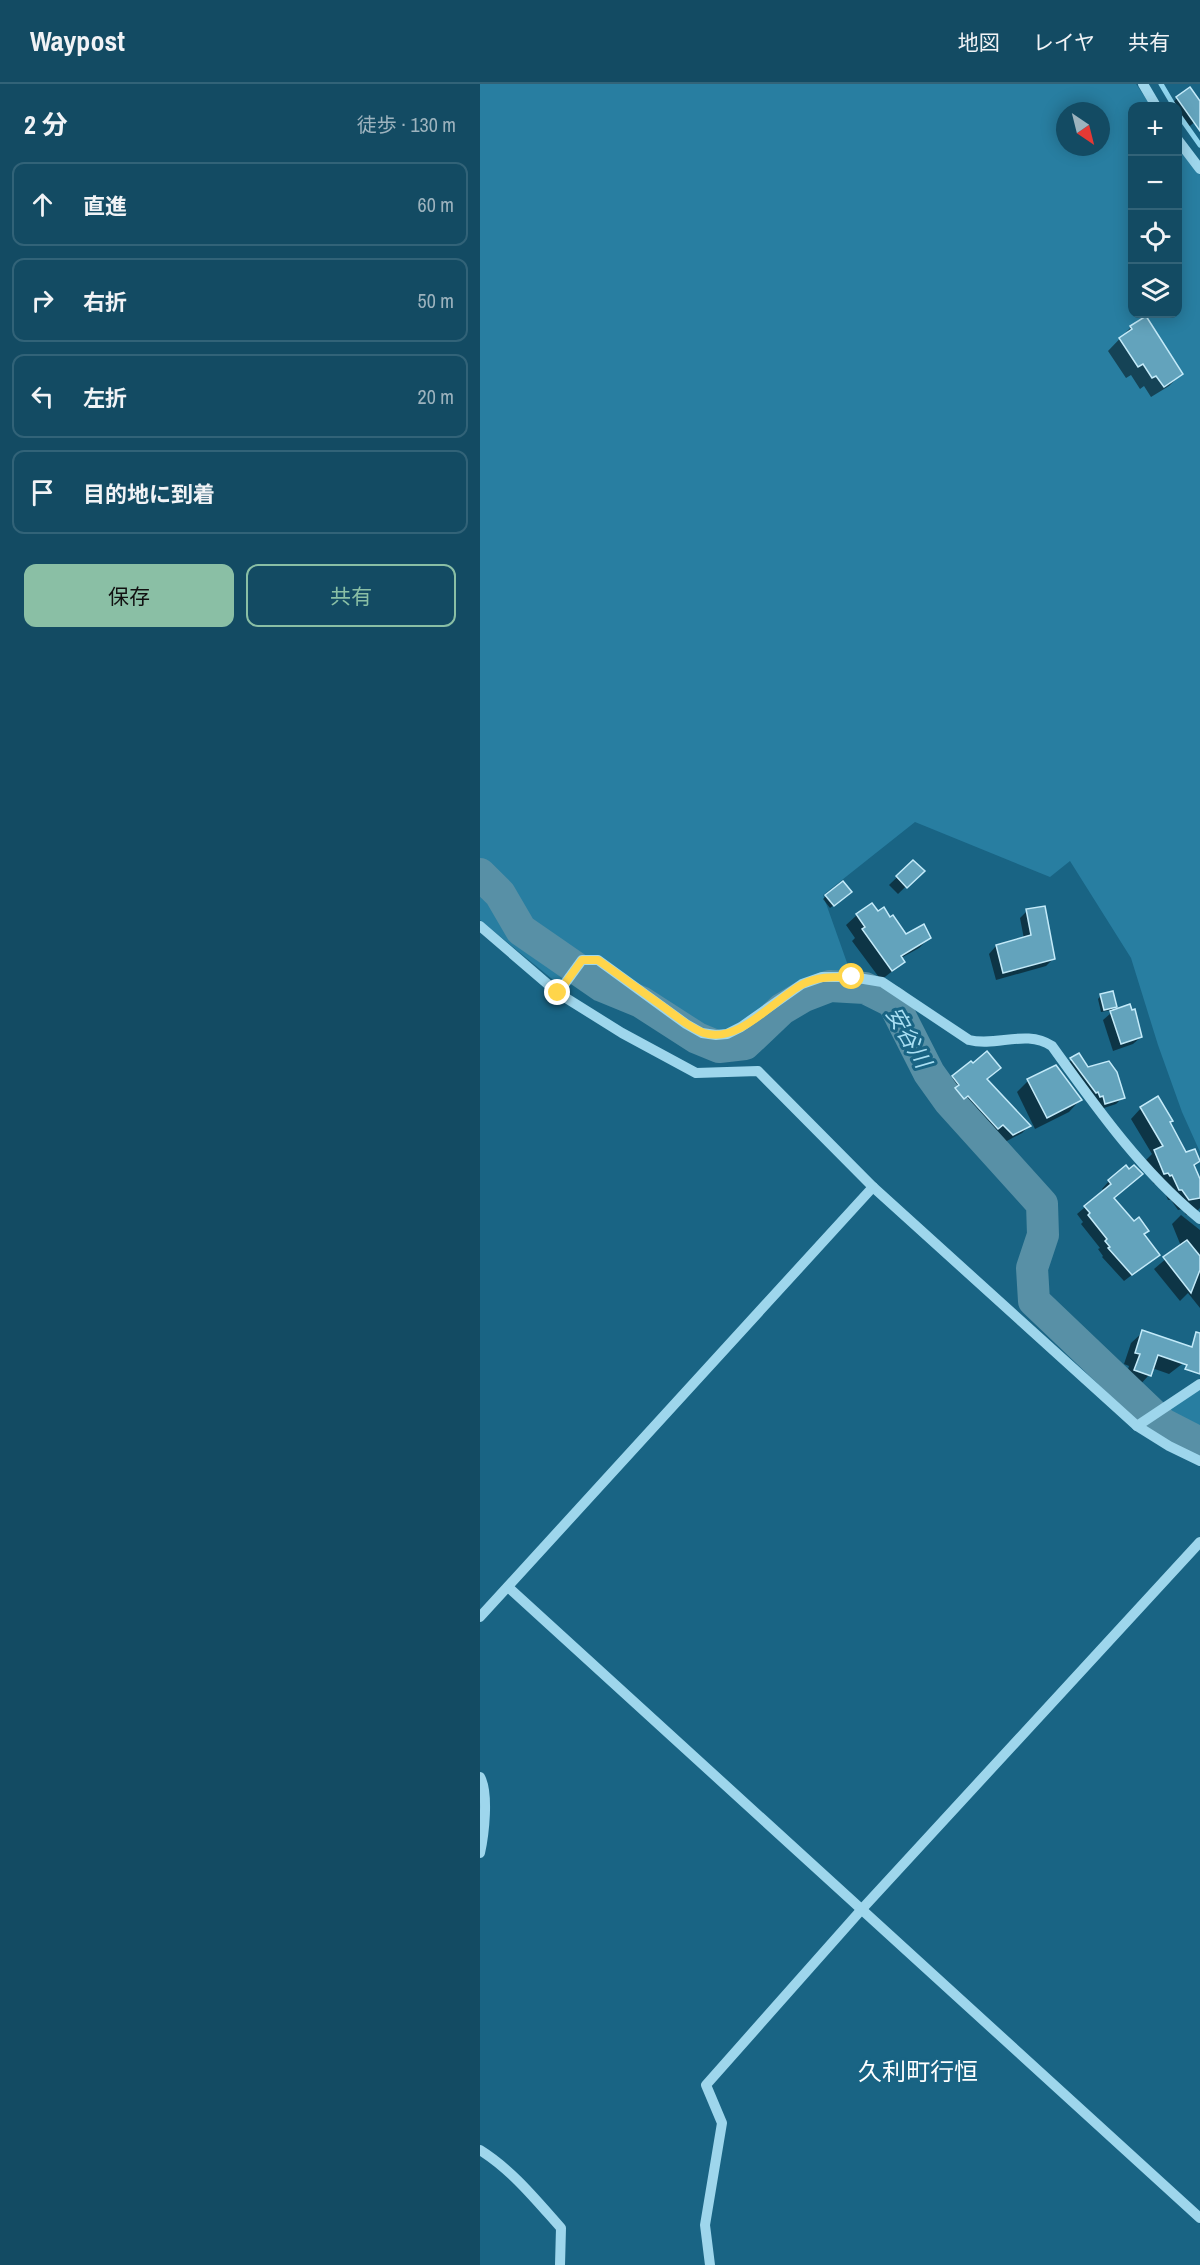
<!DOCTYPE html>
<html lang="ja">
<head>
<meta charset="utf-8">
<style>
  :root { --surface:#134b63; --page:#1c5269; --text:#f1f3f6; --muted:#9db3be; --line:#326378; --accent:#8abfa5 }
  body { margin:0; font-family:"Archivo Narrow","Noto Sans JP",sans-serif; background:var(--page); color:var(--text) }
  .controls { position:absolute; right:18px; top:18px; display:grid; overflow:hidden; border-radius:12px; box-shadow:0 3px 15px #0003 }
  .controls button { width:54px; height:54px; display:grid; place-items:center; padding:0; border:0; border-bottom:2px solid var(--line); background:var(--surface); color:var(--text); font:30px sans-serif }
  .compass { position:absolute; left:576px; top:18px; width:54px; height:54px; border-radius:50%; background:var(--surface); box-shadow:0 3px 15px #0003; rotate:145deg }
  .stop { position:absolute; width:18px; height:18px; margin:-14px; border:4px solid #ffd54a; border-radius:50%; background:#fff }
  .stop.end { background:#ffd54a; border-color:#fff; box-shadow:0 2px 6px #0008 }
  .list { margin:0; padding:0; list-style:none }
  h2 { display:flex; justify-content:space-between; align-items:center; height:78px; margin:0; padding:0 24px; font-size:26px }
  h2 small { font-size:20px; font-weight:400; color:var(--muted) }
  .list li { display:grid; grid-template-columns:39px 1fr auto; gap:18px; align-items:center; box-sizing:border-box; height:84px; margin:0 12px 12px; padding:0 12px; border:2px solid var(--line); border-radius:12px }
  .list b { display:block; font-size:22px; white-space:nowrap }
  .list em { font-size:20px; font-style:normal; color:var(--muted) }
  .actions { display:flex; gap:12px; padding:18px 24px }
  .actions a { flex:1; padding:14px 0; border:2px solid var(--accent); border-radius:12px; text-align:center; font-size:21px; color:var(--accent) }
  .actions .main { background:var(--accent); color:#111 }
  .icon { flex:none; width:33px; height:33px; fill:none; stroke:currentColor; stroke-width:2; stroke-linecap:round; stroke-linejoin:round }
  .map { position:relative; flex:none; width:720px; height:2181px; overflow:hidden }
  header { display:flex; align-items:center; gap:36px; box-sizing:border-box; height:84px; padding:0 30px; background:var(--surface); border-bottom:2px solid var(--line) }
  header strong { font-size:28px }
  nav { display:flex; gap:33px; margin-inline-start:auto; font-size:21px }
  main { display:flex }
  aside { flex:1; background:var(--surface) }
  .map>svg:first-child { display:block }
</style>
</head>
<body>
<header>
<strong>Waypost</strong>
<nav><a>地図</a><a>レイヤ</a><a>共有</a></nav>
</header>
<main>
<aside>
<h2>2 分<small>徒歩 · 130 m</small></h2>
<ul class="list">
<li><svg class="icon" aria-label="ahead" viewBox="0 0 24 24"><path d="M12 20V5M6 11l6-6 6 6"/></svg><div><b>直進</b></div><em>60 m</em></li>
<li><svg class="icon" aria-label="right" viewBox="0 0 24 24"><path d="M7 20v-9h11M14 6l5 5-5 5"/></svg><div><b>右折</b></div><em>50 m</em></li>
<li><svg class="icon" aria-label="left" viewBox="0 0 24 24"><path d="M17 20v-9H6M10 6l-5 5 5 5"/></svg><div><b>左折</b></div><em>20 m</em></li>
<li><svg class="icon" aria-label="arrive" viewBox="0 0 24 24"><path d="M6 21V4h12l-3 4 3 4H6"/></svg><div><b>目的地に到着</b></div></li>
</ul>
<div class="actions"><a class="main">保存</a><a>共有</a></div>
</aside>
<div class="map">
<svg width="720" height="2181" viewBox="0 0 720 2181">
  <rect width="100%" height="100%" fill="#196484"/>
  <g fill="#287ea1" fill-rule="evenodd">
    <path d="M0,0H656L671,22H652V230H698V61L720,90V1068L702,1028L678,961L651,874L590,777L570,793L435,738L343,811L371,890L344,888L256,943L240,947H229L207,936L122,875L77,899L0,836ZM585,27H621V63H585Z"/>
    <path d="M720,1305V1353L682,1328Z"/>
  </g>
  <g fill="#0007">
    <path d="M697,14L720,20V34L706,45L698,33V22H690Z"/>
    <path d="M665,234L701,290L689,302L671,313L664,302L660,305L651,291L646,294L628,267L651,243Z"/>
    <path d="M433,778L442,787L418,810L409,801Z"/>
    <path d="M346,812H366L350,824L343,815Z"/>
    <path d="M547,827L573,875L566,882L516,896L509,870L516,862L544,855L540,834Z"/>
    <path d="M397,829L410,835L425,852L449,854L439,864L421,874L424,878L401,896L372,857L375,854L366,841L377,831Z"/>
    <path d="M621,912L635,922L632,926L621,928L618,915Z"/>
    <path d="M631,929L661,953L653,960L633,967L623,936Z"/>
    <path d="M598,971L607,985L643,1013L636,1020L618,1026L584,982Z"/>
    <path d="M491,979L512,991L506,996L549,1042L542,1049L525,1058L514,1047L510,1051L479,1018L476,1021L468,1012L472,1009L465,1001Z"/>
    <path d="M548,997L600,1016L589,1028L555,1045L537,1008Z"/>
    <path d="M661,1024L689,1039L705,1070L714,1067L719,1078L713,1083L720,1098V1124L717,1127L706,1131L703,1125L698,1126L691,1116H688L681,1100L678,1098L674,1100L664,1078L672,1070L651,1035Z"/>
    <path d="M646,1083L633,1115L678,1171L644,1197L622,1173L623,1172L618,1165L620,1164L601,1140L603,1138L597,1130L624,1107L622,1105L629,1097Z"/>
    <path d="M701,1131L720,1146V1224L708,1209L700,1217L674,1185L701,1162L692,1140Z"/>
    <path d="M663,1248L706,1277L689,1290L672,1284L669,1291L658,1303L644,1298L649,1282L644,1280L651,1259Z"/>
  </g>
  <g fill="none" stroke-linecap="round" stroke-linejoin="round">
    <g stroke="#90d5ee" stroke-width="5">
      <path d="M681,0L694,22"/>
      <path d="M698,30L720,61"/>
    </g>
    <path stroke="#5890a6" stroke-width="32" d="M0,790L20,810L41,846L122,902L161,918L217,954L239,963L265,960L302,925L324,912L350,902L385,904L413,918L449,989L469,1017L562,1120L563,1151L552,1184L554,1217L683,1340L720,1359"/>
  </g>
  <g fill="#63a3bc" stroke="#c3eaf9" stroke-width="1.5">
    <path d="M710,3L720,17V47L696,13Z"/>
    <path d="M666,232L703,290L684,303L676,292L672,294L663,280L658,283L639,254L652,245L650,242Z"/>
    <path d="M433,776L445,787L427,804L416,792Z"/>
    <path d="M363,797L372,808L354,822L345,811Z"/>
    <path d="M392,819L398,827L404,823L410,833L413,831L426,850L444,840L451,854L421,872L425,878L412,887L382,845L385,843L376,830Z"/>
    <path d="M565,822L575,875L523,889L516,861L551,851L546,825Z"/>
    <path d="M633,907L637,923L624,926L620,910Z"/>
    <path d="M650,920L652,926L655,925L662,953L641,960L630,927Z"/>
    <path d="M507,967L521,984L507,995L551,1042L533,1051L523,1041L518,1045L488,1012L484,1015L475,1004L479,1001L472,992L491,977L493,979Z"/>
    <path d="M599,969L608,983L629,977L637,988L645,1014L625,1020L623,1012L620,1013L618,1008L616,1009L590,974Z"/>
    <path d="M576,981L602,1016L567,1034L547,995Z"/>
    <path d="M678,1012L693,1037L690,1038L706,1068L715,1065L720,1077L714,1081L720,1095V1114L709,1116L702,1106H699L692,1091L690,1092L688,1089L684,1090L674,1066L683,1062L660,1023Z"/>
    <path d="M646,1081L649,1085L654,1081L663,1090L634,1114L654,1137L659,1133L669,1147L664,1150L680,1171L652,1191L628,1164L630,1163L625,1157L627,1155L608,1131L610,1129L604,1122L631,1100L628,1096Z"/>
    <path d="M707,1156L720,1172V1186L711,1209L683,1173Z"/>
    <path d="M662,1246L712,1263L716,1248L720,1249V1290L705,1285L707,1281L678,1271L671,1292L654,1286L660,1270L655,1269Z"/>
  </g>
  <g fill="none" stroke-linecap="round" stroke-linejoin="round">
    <g stroke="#9ed6ec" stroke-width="10">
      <path d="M663,0L676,22"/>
      <path d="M698,56L720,85"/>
      <path d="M0,842L78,909L142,949L216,989L278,987L393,1103L657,1342L689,1362L720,1377"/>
      <path d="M78,909L102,876H118L206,940L222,949L236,951L247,950L261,943L322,900L342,893H372L402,898L489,956C517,963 546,945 572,962C616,1023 661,1087 720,1135"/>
      <path d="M657,1342L720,1300"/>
      <path d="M28,1503L720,2134"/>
      <path d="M0,1533L393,1103"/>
      <path d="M0,1693C9,1709 4,1751 0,1769"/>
      <path d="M0,2066C32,2086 56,2116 81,2144L80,2181"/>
      <path d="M230,2181L225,2141L242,2039L226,2001L382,1825L720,1458"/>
    </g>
  </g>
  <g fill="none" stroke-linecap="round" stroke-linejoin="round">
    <path stroke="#ffd54a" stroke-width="8" d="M78,909L102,876H118C140,892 163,908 185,924C197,933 210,944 224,949C260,960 294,915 323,900C339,892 355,893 372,893"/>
  </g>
  <g text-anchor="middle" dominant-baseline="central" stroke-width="6" stroke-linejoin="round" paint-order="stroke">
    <g font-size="22" font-style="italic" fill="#a9dff3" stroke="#196484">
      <text transform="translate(429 953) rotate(60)">安谷川</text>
    </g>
    <g font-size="24" fill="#fff" stroke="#196484">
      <text x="438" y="1987">久利町行恒</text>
    </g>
  </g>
</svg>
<div class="controls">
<button>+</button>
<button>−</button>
<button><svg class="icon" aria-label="locate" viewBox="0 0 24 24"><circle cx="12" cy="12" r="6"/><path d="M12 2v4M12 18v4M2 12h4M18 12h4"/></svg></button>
<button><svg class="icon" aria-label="layers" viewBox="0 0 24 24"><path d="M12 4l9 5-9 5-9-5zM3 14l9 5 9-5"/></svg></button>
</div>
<svg class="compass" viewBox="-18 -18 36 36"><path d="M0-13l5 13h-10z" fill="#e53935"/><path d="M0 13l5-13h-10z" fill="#9db3be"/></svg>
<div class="stop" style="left:372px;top:893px"></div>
<div class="stop end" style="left:78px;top:909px"></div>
</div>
</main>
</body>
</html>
